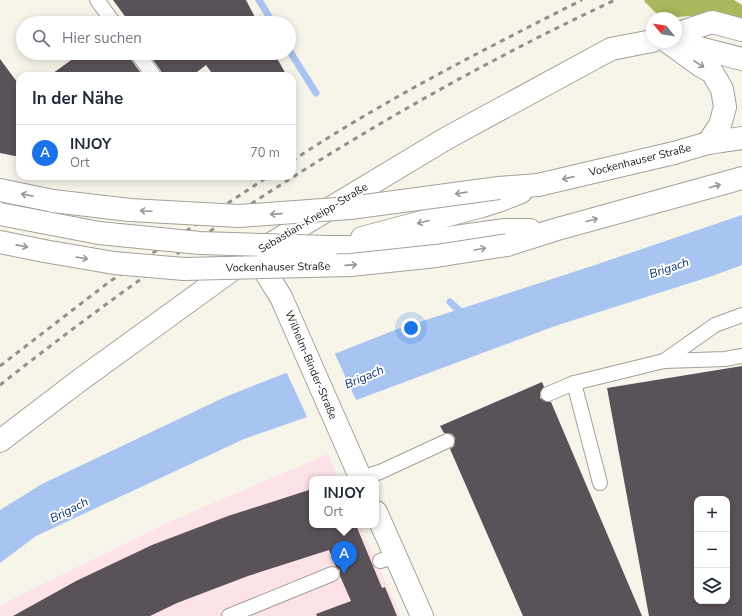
<!DOCTYPE html>
<html lang="de">
<head>
<meta charset="utf-8">
<style>
  :root { --surface:#fff; --page:#f6f6f7; --text:#1f2937; --muted:#747a83; --line:#e0e1e3; --accent:#1a73e8 }
  body { margin:0; font-family:"Nunito Sans",sans-serif; background:var(--page); color:var(--text) }
  .controls { position:absolute; right:12px; bottom:12px; display:grid; overflow:hidden; border-radius:8px; box-shadow:0 2px 10px #0003 }
  .controls button { width:36px; height:36px; display:grid; place-items:center; padding:0; border:0; border-bottom:1px solid var(--line); background:var(--surface); color:var(--text); font:20px sans-serif }
  .compass { position:absolute; left:646px; top:12px; width:36px; height:36px; border-radius:50%; background:var(--surface); box-shadow:0 2px 10px #0003; rotate:300deg }
  .you { position:absolute; left:411px; top:328px; width:14px; height:14px; margin:-10px; border:3px solid #fff; border-radius:50%; background:#1a73e8; box-shadow:0 0 0 6px #1a73e833 }
  .badge { display:grid; place-items:center; width:26px; height:26px; border-radius:50%; background:var(--accent); color:#fff; font-size:13px; font-weight:700 }
  .pin { position:absolute; translate:-50% -33px; filter:drop-shadow(0 1px 2px #0008) }
  .pin::after { content:''; position:absolute; top:21px; width:14px; height:12px; background:inherit; clip-path:polygon(0 0,100% 0,50% 100%) }
  .popup { position:absolute; left:309px; top:476px; width:70px; height:52px; box-sizing:border-box; display:grid; place-content:center; border-radius:8px; background:var(--surface); filter:drop-shadow(0 1px 3px #0005); font-size:13px; white-space:nowrap; color:var(--muted) }
  .popup b { font-size:15px; color:var(--text) }
  .popup::after { content:''; position:absolute; left:50%; top:100%; margin-left:-8px; border:8px solid transparent; border-top-color:var(--surface) }
  .list { margin:0; padding:0; list-style:none }
  h2 { display:flex; justify-content:space-between; align-items:center; height:52px; margin:0; padding:0 16px; font-size:17px }
  h2 small { font-size:13px; font-weight:400; color:var(--muted) }
  .list li { display:grid; grid-template-columns:26px 1fr auto; gap:12px; align-items:center; box-sizing:border-box; height:56px; padding:0 16px; border-top:1px solid var(--line) }
  .list b { display:block; font-size:15px; white-space:nowrap }
  .list p { margin:0; font-size:13px; white-space:nowrap; color:var(--muted) }
  .list em { font-size:13px; font-style:normal; color:var(--muted) }
  .icon { flex:none; width:22px; height:22px; fill:none; stroke:currentColor; stroke-width:2; stroke-linecap:round; stroke-linejoin:round }
  .map { position:relative; flex:none; width:742px; height:616px; overflow:hidden }
  .search { position:absolute; background:var(--surface); box-shadow:0 2px 10px #0003; left:16px; top:16px; width:280px; height:44px; display:flex; align-items:center; gap:10px; box-sizing:border-box; padding:0 14px; border-radius:22px; color:var(--muted); font-size:15px }
  .panel { position:absolute; background:var(--surface); box-shadow:0 2px 10px #0003; left:16px; top:72px; width:280px; height:108px; border-radius:12px }
  .map>svg:first-child { display:block }
</style>
</head>
<body>
<div class="map">
<svg width="742" height="616" viewBox="0 0 742 616">
  <rect width="100%" height="100%" fill="#f7f4ea"/>
  <path fill="#fde2e7" d="M328,454L339,479H312V525H360L401,616H0V607L3,604L171,521Z"/>
  <path fill="#aab75c" d="M645,0H734L742,5V21L691,16L661,18L644,1Z"/>
  <path fill="#a8c4f1" d="M742,215V265L712,276L555,326L359,399L244,439L36,536L0,563V510L42,484L225,397L395,330L592,266Z"/>
  <path fill="#f7f4ea" d="M334,352L357,402L308,419L286,371Z"/>
  <g fill="none" stroke-linecap="round" stroke-linejoin="round">
    <g stroke="#a8c4f1" stroke-width="7">
      <path d="M259,0L273,23"/>
      <path d="M289,50L316,93"/>
      <path d="M450,302L464,315"/>
    </g>
  </g>
  <g fill="#5a5259" fill-rule="evenodd">
    <path d="M113,0H246L258,23H130Z"/>
    <path d="M81,53H129L130,58L143,76H49Z"/>
    <path d="M148,53H274L287,76H214L206,65L192,76H162L161,71Z"/>
    <path d="M0,59L20,86V157L0,153Z"/>
    <path d="M742,366V616H649L607,388ZM697,499H727V601H697Z"/>
    <path d="M542,382L544,387L540,393V398L547,402H551L642,616H523L450,449L454,446L455,438L452,434L444,433L440,426Z"/>
    <path d="M312,489V525H356L382,588L385,587L397,616H317L316,614L351,601L340,576V570L336,567L329,550L248,576L177,603L150,616H13L76,581L152,545L228,516Z"/>
  </g>
  <g fill="none" stroke-linecap="round" stroke-linejoin="round">
    <defs>
      <g id="service">
        <path d="M97,0L114,23"/>
        <path d="M137,53L154,76"/>
        <path d="M664,361L715,325L742,315"/>
        <path d="M574,383L600,483"/>
        <path d="M548,394L574,383L664,361L725,359L742,356"/>
        <path d="M361,478L380,472L447,441"/>
        <path d="M380,561L396,556"/>
        <path d="M229,616L332,574"/>
      </g>
      <g id="minor">
        <path d="M676,34L712,22L742,30"/>
        <path d="M668,42L701,66L712,72L722,89L725,107L720,125L708,143"/>
        <path d="M676,42L742,59"/>
        <path d="M254,254L281,297L361,479"/>
        <path d="M0,441L80,380L254,254L447,138L611,49L652,41"/>
        <path d="M376,512L422,616"/>
      </g>
      <g id="secondary">
        <path d="M499,188L538,185L674,153L708,143L742,138"/>
        <path d="M0,190L53,201"/>
        <path d="M362,238L482,206L501,200L521,192"/>
        <path d="M0,242L44,251"/>
        <path d="M507,245L554,230L742,178"/>
        <path d="M328,247H384L505,230H530"/>
      </g>
    </defs>
    <use href="#service" stroke="#a4a197" stroke-width="16"/>
    <use href="#minor" stroke="#a4a197" stroke-width="24"/>
    <use href="#secondary" stroke="#a4a197" stroke-width="24"/>
    <use href="#service" stroke="#fff" stroke-width="14"/>
    <use href="#minor" stroke="#fff" stroke-width="22"/>
    <use href="#secondary" stroke="#fff" stroke-width="22"/>
    <g stroke="#929089" stroke-width="3" stroke-dasharray="5 5" stroke-linecap="butt">
      <path d="M292,161C384,100 483,50 582,0"/>
      <path d="M0,366L109,282L269,176"/>
      <path d="M0,385C190,235 395,103 615,0"/>
    </g>
    <defs>
      <g id="secondary-bridge">
        <path d="M53,201L130,210L239,216L350,208L499,188"/>
        <path d="M0,214L99,233L200,243L328,247"/>
        <path d="M44,251L114,263L184,269L351,265L436,256L507,245"/>
      </g>
    </defs>
    <use href="#secondary-bridge" stroke="#a4a197" stroke-width="24" stroke-linecap="butt"/>
    <use href="#secondary-bridge" stroke="#fff" stroke-width="22"/>
  </g>
  <defs><path id="oneway-shaft" d="M-6 0H5M1.5-3L5.5 0L1.5 3" fill="none" stroke-width="1.6" stroke-linecap="round" stroke-linejoin="round"/></defs>
  <g stroke="#989897">
    <use href="#oneway-shaft" transform="translate(699 64) rotate(33)"/>
    <use href="#oneway-shaft" transform="translate(568 178) rotate(167)"/>
    <use href="#oneway-shaft" transform="translate(715 186) rotate(-16)"/>
    <use href="#oneway-shaft" transform="translate(461 193) rotate(172)"/>
    <use href="#oneway-shaft" transform="translate(27 195) rotate(-169)"/>
    <use href="#oneway-shaft" transform="translate(146 211) rotate(-177)"/>
    <use href="#oneway-shaft" transform="translate(276 214) rotate(176)"/>
    <use href="#oneway-shaft" transform="translate(592 220) rotate(-15)"/>
    <use href="#oneway-shaft" transform="translate(423 222) rotate(165)"/>
    <use href="#oneway-shaft" transform="translate(22 246) rotate(11)"/>
    <use href="#oneway-shaft" transform="translate(480 249) rotate(-9)"/>
    <use href="#oneway-shaft" transform="translate(82 258) rotate(10)"/>
    <use href="#oneway-shaft" transform="translate(351 265) rotate(-4)"/>
  </g>
  <g text-anchor="middle" dominant-baseline="central" stroke-width="4" stroke-linejoin="round" paint-order="stroke">
    <g font-size="11" fill="#1b1a17" stroke="#fff">
      <text transform="translate(640 160) rotate(-14)">Vockenhauser Straße</text>
      <text transform="translate(313 218) rotate(-31)">Sebastian-Kneipp-Straße</text>
      <text transform="translate(278 267) rotate(-1)">Vockenhauser Straße</text>
      <text transform="translate(311 365) rotate(67)">Wilhelm-Binder-Straße</text>
    </g>
    <g font-size="12" font-style="italic" fill="#08316f" stroke="#fff">
      <text transform="translate(669 268) rotate(-18)">Brigach</text>
      <text transform="translate(364 377) rotate(-23)">Brigach</text>
      <text transform="translate(69 510) rotate(-27)">Brigach</text>
    </g>
  </g>
</svg>
<div class="controls">
<button>+</button>
<button>−</button>
<button><svg class="icon" aria-label="layers" viewBox="0 0 24 24"><path d="M12 4l9 5-9 5-9-5zM3 14l9 5 9-5"/></svg></button>
</div>
<svg class="compass" viewBox="-18 -18 36 36"><path d="M0-13l5 13h-10z" fill="#e53935"/><path d="M0 13l5-13h-10z" fill="#747a83"/></svg>
<div class="you"></div>
<div class="pin badge" style="left:344px;top:574px">A</div>
<div class="popup"><b>INJOY</b>Ort</div>
<div class="search"><svg class="icon" aria-label="search" viewBox="0 0 24 24"><circle cx="10" cy="10" r="6"/><path d="M15 15l6 6"/></svg>Hier suchen</div>
<section class="panel">
<h2>In der Nähe<small></small></h2>
<ul class="list">
<li><span class="badge">A</span><div><b>INJOY</b><p>Ort</p></div><em>70 m</em></li>
</ul>
</section>
</div>
</body>
</html>
